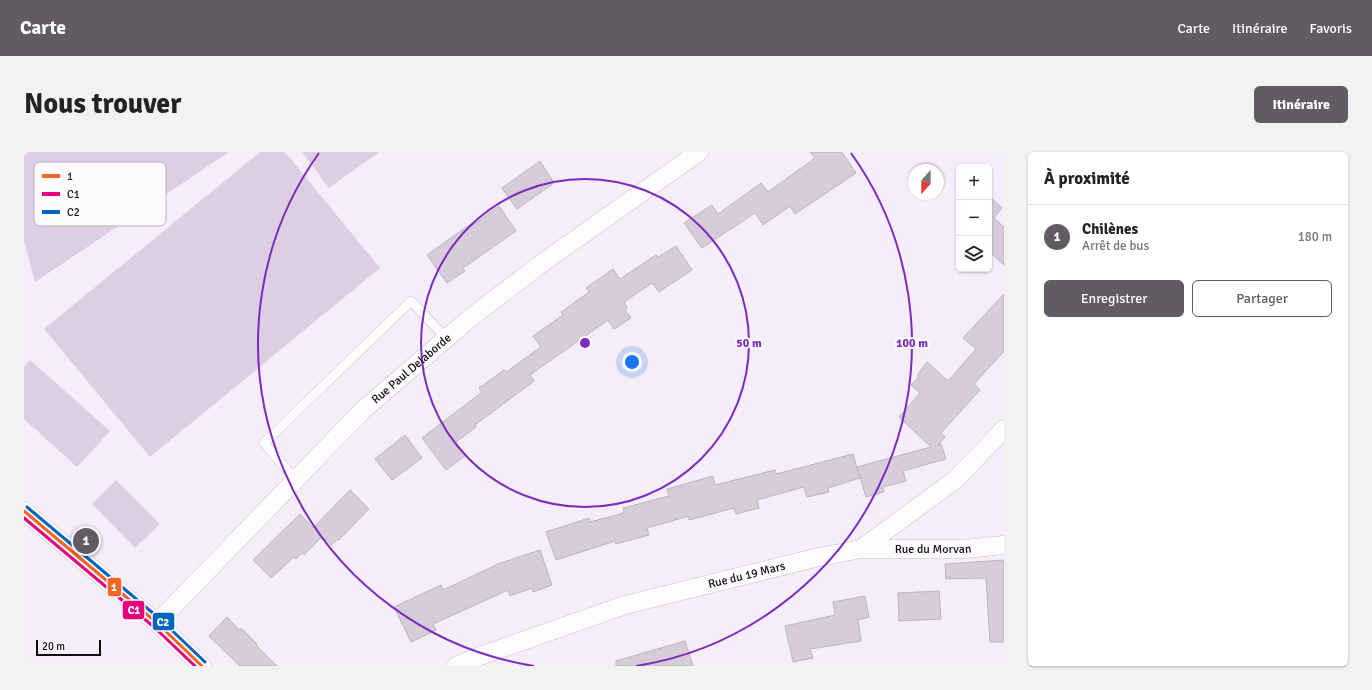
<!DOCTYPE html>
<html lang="fr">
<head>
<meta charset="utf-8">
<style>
  :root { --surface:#fff; --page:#f2f2f2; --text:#222; --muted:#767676; --line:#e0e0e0; --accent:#615b63 }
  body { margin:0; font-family:Signika,sans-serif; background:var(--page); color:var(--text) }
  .controls { position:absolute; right:12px; top:12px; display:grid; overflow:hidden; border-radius:6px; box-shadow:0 1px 3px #0004 }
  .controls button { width:36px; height:36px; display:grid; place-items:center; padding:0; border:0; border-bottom:1px solid var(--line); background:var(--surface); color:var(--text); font:20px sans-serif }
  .compass { position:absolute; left:884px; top:12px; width:36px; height:36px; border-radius:50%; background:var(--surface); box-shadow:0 1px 3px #0004; rotate:201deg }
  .scale { position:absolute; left:12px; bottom:10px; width:65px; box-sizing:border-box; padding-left:4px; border:2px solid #110c13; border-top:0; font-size:11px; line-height:14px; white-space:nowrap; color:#110c13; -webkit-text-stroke:3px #fdfafe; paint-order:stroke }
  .you { position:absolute; left:608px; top:210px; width:14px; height:14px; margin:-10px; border:3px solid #fff; border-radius:50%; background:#1a73e8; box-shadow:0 0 0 6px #1a73e833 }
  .badge { display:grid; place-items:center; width:26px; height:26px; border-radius:50%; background:var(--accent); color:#fff; font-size:13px; font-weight:700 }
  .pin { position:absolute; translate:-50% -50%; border:2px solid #fff; box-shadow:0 1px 4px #0006 }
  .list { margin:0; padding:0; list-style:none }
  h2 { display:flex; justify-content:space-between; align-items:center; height:52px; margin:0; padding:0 16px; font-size:17px }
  h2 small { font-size:13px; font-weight:400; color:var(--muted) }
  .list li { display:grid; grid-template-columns:26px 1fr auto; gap:12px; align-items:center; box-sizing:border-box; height:64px; padding:0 16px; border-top:1px solid var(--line) }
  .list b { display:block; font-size:15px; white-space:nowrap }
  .list p { margin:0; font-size:13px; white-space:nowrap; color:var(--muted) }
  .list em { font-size:13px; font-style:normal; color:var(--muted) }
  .actions { display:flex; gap:8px; padding:12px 16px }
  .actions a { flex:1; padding:9px 0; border:1px solid var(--accent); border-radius:6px; text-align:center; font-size:14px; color:var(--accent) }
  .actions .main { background:var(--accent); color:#fff }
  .icon { flex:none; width:22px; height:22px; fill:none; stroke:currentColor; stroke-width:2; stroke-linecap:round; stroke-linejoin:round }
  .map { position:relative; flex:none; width:980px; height:514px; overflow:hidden; border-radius:6px }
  header { display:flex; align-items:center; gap:24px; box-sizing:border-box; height:56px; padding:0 20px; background:var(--accent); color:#fff }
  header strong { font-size:19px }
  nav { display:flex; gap:22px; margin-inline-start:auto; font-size:14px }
  .intro { display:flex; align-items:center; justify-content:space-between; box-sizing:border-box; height:96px; padding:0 24px }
  h1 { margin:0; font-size:28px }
  .button { padding:10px 18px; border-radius:6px; background:var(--accent); color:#fff; font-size:14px; font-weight:700 }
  main { display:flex; gap:24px; padding:0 24px }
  aside { flex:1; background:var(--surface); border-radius:6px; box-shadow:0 1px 3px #0004 }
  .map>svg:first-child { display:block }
</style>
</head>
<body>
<header>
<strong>Carte</strong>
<nav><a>Carte</a><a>Itinéraire</a><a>Favoris</a></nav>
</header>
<div class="intro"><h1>Nous trouver</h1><a class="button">Itinéraire</a></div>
<main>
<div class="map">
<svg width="980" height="514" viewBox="0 0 980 514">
  <rect width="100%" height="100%" fill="#f5edf8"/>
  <g fill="#decee4">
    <path d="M0,0H205L11,130L0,89Z"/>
    <path d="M236,0H261L356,116L126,305L20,177Z"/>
    <path d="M278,0H355L305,36Z"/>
    <path d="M6,208L86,279L53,315L0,267V215Z"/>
    <path d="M92,328L136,372L111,396L68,352Z"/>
  </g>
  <g fill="#d6cdd9" stroke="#bbb5be">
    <path d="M786,0H818L832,21L771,62L766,54L739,73L731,61L678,96L660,71L688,53L694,62L737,31L744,40L791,6Z"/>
    <path d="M516,9L530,31L493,57L478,36Z"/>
    <path d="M965,44L978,56L970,66L980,75V113L965,99Z"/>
    <path d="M475,54L492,79L439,116L441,119L423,131L403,103L451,69L452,71Z"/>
    <path d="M652,94L668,118L635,140L628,131L600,150L603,156L601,158L607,166L590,177L584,168L506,223L510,229L451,273L452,275L432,290L442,303L422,318L398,286L458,240L455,236L480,218L482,220L517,195L509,184L539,163L537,160L565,140L562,136L589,117L596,127L632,103L634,105Z"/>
    <path d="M980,142V199L950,232L956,238L917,281L921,285L914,293L917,292L922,307L879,319L882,329L859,335L860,340L842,345L833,315L907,295L875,265L896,241L887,233L894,226V222L903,210L924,229L952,197L939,186Z"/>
    <path d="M381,283L398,306L368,328L351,307Z"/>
    <path d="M829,302L836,326L804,336L805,340L783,345L780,335L733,348L735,356L712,362L710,356L665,368V364L623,376L625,383L592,392L591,389L532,408L522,380L565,366L566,370L600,361L599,356L645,344L643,337L689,324L691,333L751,318L752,322Z"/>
    <path d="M326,338L345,357L315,388L314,387L307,393L295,381L298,385L280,403L278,401L272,407L270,405L247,426L229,408L276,362L289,376Z"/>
    <path d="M516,398L528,433L509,440L508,436L486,444L484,438L409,472L412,478L387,490L370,455L417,433L419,438L474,412Z"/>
    <path d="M980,408V490H966L962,426L922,427L921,412Z"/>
    <path d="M915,439L917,467L875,469L874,441Z"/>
    <path d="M841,444L845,465L834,468L837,489L786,497L789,506L769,510L761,474L811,463L809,450Z"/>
    <path d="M203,465L215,478L217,476L233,492L232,493L253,514H216L185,484Z"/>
    <path d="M661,489L669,514H592V509Z"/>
  </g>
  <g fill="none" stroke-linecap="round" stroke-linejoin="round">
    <defs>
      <path id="service" d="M272,328L240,291L387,149L423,187"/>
      <g id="minor">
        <path d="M0,359L133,471L178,514"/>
        <path id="s1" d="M837,397H941L980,393"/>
        <path id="s2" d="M133,471L339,258L445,167L514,114L675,0"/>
        <path id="s3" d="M432,514L456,504L601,453L795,405L837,397L932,327L980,277"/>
      </g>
    </defs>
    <use href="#service" stroke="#c8c2ca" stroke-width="10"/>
    <use href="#minor" stroke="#c8c2ca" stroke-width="19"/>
    <use href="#service" stroke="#fefcfe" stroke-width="9"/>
    <use href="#minor" stroke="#fefcfe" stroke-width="18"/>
    <defs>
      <path id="bus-1" d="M0,359L133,471L178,514"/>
      <path id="bus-2" d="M0,366L130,475L171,514"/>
      <path id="bus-3" d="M3,355L136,467L181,510"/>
    </defs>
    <use href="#bus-1" stroke="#fdfafe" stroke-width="6"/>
    <use href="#bus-2" stroke="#fdfafe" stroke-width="6"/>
    <use href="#bus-3" stroke="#fdfafe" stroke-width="6"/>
    <use href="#bus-1" stroke="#f26522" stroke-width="3"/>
    <use href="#bus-2" stroke="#e5007d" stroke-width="3"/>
    <use href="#bus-3" stroke="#0065bd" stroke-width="3"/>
  </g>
  <g fill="none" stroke="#7b2cbf" stroke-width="2">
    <circle cx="561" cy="191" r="164"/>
    <path d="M510 514A327 327 0 0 1 295 1M827 1A327 327 0 0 1 612 514"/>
  </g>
  <g text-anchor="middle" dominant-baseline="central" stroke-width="4" stroke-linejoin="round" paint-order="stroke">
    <g font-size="12" fill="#110c13" stroke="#fdfafe">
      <text stroke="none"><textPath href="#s2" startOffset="360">Rue Paul Delaborde</textPath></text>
      <text stroke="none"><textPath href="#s1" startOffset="72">Rue du Morvan</textPath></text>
      <text stroke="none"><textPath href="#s3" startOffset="305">Rue du 19 Mars</textPath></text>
    </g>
  </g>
  <rect x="10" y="10" width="132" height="64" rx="6" fill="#fdfafe" stroke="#b6b3b8" stroke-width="1"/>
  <rect x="18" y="22" width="18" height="4" fill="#f26522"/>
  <rect x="18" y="40" width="18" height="4" fill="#e5007d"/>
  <rect x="18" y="58" width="18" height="4" fill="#0065bd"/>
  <g font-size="11" fill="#110c13">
    <text x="43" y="28">1</text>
    <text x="43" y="46">C1</text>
    <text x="43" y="64">C2</text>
  </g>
  <circle cx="561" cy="191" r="6" fill="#7b2cbf" stroke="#fdfafe" stroke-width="2"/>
  <g font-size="12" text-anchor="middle" font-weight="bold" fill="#7b2cbf" stroke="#fdfafe" stroke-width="4" stroke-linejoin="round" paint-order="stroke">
    <text x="725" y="195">50 m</text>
    <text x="888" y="195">100 m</text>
  </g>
  <g stroke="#fdfafe" stroke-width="1.5">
    <rect x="83" y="425" width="15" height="20" rx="4" fill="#f26522"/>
    <rect x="98" y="448" width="23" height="20" rx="4" fill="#e5007d"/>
    <rect x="128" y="460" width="23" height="19" rx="4" fill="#0065bd"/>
  </g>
  <g font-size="11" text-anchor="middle" font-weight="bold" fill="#fff">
    <text x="90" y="439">1</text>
    <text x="110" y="462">C1</text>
    <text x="139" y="474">C2</text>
  </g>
</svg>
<div class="controls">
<button>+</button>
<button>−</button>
<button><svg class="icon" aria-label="layers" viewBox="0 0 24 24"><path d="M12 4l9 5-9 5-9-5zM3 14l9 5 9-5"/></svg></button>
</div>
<svg class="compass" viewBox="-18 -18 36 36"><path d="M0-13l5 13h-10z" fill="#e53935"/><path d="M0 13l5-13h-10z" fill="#767676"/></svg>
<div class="scale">20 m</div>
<div class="you"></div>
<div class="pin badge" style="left:62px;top:389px">1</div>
</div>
<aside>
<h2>À proximité<small></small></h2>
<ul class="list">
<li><span class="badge">1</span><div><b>Chilènes</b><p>Arrêt de bus</p></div><em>180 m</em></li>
</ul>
<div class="actions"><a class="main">Enregistrer</a><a>Partager</a></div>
</aside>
</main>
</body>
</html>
